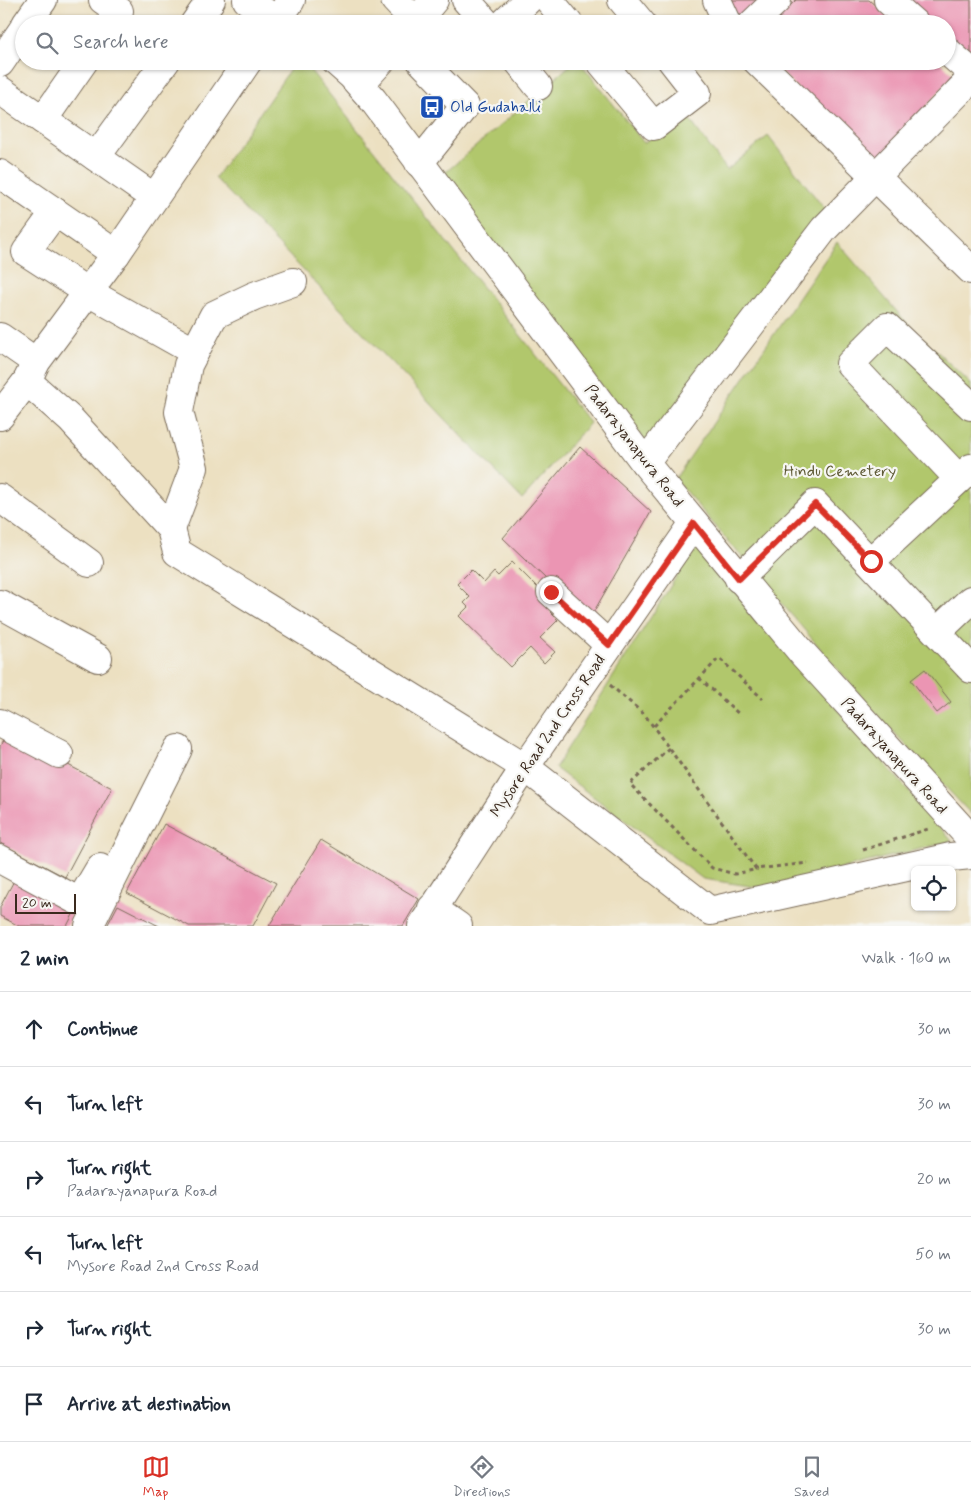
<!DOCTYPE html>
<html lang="en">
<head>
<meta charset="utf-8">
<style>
  :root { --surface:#fff; --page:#f2f2f3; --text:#1f2937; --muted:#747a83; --line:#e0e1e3; --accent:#d93025 }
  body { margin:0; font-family:Mynerve,sans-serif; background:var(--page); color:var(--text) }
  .controls { position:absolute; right:15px; bottom:15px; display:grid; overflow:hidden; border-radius:8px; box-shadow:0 1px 4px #0004 }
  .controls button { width:45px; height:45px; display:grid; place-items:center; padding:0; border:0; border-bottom:1px solid var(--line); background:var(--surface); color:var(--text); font:25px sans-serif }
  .scale { position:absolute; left:15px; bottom:12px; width:61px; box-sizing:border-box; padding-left:5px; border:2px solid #3b2a1e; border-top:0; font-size:14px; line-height:18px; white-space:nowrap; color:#3b2a1e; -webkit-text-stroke:4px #f6f6f2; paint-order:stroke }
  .stop { position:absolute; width:15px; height:15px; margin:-11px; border:4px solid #d93025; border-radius:50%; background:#fff }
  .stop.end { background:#d93025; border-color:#fff; box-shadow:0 1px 5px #0008 }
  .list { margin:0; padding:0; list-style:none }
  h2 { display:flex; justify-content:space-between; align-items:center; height:65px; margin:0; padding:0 20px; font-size:21px }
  h2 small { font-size:16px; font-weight:400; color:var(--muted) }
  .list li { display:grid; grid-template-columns:32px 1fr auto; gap:15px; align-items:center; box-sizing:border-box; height:75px; padding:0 20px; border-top:1px solid var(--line) }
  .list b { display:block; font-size:19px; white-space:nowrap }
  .list p { margin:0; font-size:16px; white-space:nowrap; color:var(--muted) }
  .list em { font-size:16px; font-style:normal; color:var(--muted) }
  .icon { flex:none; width:28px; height:28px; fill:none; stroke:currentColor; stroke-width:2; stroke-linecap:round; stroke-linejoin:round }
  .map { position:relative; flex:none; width:971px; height:926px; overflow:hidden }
  .search { position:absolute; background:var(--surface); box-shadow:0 1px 4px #0004; left:15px; right:15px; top:15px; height:55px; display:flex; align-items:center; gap:12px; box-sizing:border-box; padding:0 18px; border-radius:28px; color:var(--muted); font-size:19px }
  .sheet { height:515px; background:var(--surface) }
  nav { display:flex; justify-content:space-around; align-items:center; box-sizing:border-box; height:70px; border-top:1px solid var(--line); background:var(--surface); font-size:14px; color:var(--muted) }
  nav a { display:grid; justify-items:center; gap:2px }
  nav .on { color:var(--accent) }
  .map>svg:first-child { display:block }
</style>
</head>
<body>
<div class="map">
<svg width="971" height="926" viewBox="0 0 971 926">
  <rect width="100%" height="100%" fill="#f6f6f2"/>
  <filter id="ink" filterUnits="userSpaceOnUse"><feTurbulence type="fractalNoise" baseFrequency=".02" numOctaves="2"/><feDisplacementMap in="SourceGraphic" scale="10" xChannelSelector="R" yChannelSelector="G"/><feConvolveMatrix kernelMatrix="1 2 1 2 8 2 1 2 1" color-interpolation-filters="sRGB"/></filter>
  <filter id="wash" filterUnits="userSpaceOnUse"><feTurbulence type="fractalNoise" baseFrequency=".0096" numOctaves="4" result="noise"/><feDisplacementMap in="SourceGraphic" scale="20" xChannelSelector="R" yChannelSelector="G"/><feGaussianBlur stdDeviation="1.12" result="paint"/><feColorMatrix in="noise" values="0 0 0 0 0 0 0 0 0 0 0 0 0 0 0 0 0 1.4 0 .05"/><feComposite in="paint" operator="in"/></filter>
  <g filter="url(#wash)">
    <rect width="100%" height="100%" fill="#ece0c1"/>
    <g fill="#b1c76c" stroke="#767845">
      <path d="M296,61H303L590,423L522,499L215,178Z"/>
      <path d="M575,61H579L644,143L684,112L727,170L768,136L830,216L648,445L439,178Z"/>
      <path d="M837,242L905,321L971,384V814L873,710L675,479Z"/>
      <path d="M696,546L952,841L763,888L703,879L555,768Z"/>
    </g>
    <g id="blocks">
      <g fill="#eb95b3">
        <path d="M726,0H767L742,24Z"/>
        <path d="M796,0H869L896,24H771Z"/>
        <path d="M900,0H971V63L947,42V24H927Z"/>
        <path d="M770,61H938L954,75L874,166Z"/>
        <path d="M580,447L651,512L589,620L503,538Z"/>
        <path d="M512,562L556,606L550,612L558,620L540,638L555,652L544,663L530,648L511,667L459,616L468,607L464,603L470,597L457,584L471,570L484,583L494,572L498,576Z"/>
        <path d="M925,669L951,702L937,713L911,680Z"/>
        <path d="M7,733L112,788L65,877L0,843V746Z"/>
        <path d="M164,824L276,883L253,926H189L127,893Z"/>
        <path d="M321,840L419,899L403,926H269Z"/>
        <path d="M17,875L77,907L67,926H19L0,916V907Z"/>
        <path d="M118,905L159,926H107Z"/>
      </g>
    </g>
  </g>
  <g filter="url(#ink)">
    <use href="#blocks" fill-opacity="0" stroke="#796a57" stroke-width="1"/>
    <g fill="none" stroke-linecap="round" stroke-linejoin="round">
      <defs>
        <g id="minor">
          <path d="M103,0L119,11L110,24"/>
          <path d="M247,0L282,24"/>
          <path d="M395,0L416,22"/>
          <path d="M466,0L487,24"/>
          <path d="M549,0L569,24"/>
          <path d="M622,0L642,24"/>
          <path d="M717,0L728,24"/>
          <path d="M888,0L915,24"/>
          <path d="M26,24L43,0"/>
          <path d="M194,24L211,0"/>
          <path d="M275,24L291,0"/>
          <path d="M414,24L434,0"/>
          <path d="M503,24L528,0"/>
          <path d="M752,24L777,0"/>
          <path d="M947,51L971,72"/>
          <path d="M84,61L43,120L153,197"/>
          <path d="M335,61L352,76L373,100L645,463L803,654L971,839"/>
          <path d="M518,61L538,86"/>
          <path d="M600,61L654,126L697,93L672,61"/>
          <path d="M757,61L971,270"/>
          <path d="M0,63L24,28"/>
          <path d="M360,84L381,61"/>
          <path d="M0,90L43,120"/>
          <path d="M96,157L166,61"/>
          <path d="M419,163L465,106L421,61"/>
          <path d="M0,174L116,254"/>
          <path d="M55,212L26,252L88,292L195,352"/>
          <path d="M0,337L36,362"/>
          <path d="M27,381L71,420L171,529L177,552L525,767L710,911L951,857L971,855"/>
          <path d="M0,416L27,381L36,362L116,254L248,61"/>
          <path d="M645,463L824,229L971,79"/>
          <path d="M959,479L850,364L887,327L971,406"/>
          <path d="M0,498L89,563"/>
          <path d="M171,529L194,468L179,412L188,365L214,315L254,296L293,282"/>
          <path d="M871,561L971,468"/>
          <path d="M739,579L815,504L971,669"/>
          <path d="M551,592L609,645"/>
          <path d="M0,604L98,658"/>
          <path d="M938,631L971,600"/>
          <path d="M0,723L59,754"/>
          <path d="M0,859L76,900H81L100,868"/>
          <path d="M432,908L458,926"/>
          <path d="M89,926L178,749"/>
          <path d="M422,926L525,767L694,523"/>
        </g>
      </defs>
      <use href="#minor" stroke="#796a57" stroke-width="30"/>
      <g stroke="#796a57" stroke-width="3" stroke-dasharray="4 4" stroke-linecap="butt">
        <path d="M699,678L739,714"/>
        <path d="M610,685L645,715L756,869L808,863"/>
        <path d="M654,726L719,658L763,699"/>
        <path d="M669,748L630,784L712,868L735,874L758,869"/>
        <path d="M863,850L928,829"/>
      </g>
      <use href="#minor" stroke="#fff" stroke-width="28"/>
    </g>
  </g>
  <g fill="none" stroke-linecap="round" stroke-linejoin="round" filter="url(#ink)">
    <path stroke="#d93025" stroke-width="6" d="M551,592L609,645L694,523L739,579L815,504L871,561"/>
  </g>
  <defs>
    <symbol id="bus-square" viewBox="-11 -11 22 22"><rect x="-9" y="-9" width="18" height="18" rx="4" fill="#1a4fb4" stroke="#f6f6f2"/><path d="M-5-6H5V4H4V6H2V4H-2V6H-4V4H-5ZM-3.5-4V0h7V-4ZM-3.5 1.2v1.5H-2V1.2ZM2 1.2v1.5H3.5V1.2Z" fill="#fff"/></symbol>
  </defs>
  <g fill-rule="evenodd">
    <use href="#bus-square" x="418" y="93" width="28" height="28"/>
  </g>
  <g text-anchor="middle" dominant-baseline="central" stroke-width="4.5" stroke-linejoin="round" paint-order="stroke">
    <g font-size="16" fill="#164399" stroke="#f6f6f2" text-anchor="start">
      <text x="450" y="107">Old Gudahalli</text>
    </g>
    <g font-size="16" fill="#3b2a1e" stroke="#f6f6f2">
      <text transform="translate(634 446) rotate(52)">Padarayanapura Road</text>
      <text transform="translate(548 736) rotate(-56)">Mysore Road 2nd Cross Road</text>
      <text transform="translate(894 756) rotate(48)">Padarayanapura Road</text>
    </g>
    <g font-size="16" fill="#5e5935" stroke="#f6f6f2">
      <text x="840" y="471">Hindu Cemetery</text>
    </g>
  </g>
</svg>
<div class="controls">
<button><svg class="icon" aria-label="locate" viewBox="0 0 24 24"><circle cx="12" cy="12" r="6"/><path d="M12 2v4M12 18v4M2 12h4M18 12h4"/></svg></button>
</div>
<div class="scale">20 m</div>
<div class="stop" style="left:871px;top:561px"></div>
<div class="stop end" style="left:551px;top:592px"></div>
<div class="search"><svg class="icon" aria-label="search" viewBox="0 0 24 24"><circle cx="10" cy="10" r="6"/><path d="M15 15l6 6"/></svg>Search here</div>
</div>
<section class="sheet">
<h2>2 min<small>Walk · 160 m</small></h2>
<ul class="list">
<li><svg class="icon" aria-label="ahead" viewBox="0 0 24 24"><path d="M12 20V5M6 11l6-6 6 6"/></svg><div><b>Continue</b></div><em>30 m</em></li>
<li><svg class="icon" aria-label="left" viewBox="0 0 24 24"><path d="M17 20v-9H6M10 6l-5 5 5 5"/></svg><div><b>Turn left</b></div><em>30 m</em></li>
<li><svg class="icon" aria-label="right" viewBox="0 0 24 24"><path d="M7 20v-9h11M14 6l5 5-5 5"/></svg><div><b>Turn right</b><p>Padarayanapura Road</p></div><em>20 m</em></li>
<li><svg class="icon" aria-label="left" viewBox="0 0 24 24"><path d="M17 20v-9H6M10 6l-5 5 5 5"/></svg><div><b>Turn left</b><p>Mysore Road 2nd Cross Road</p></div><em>50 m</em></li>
<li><svg class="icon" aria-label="right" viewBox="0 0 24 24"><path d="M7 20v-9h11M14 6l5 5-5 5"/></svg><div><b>Turn right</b></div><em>30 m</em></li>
<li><svg class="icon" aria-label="arrive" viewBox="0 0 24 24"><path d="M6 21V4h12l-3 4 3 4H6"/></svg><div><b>Arrive at destination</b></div></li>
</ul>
</section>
<nav>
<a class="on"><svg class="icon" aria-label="map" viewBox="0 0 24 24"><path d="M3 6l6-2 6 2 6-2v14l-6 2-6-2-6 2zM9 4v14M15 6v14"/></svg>Map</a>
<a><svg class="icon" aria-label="directions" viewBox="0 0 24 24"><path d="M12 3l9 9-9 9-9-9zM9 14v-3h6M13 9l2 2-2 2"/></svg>Directions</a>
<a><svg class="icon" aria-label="saved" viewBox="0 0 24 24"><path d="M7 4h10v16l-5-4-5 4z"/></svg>Saved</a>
</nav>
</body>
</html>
